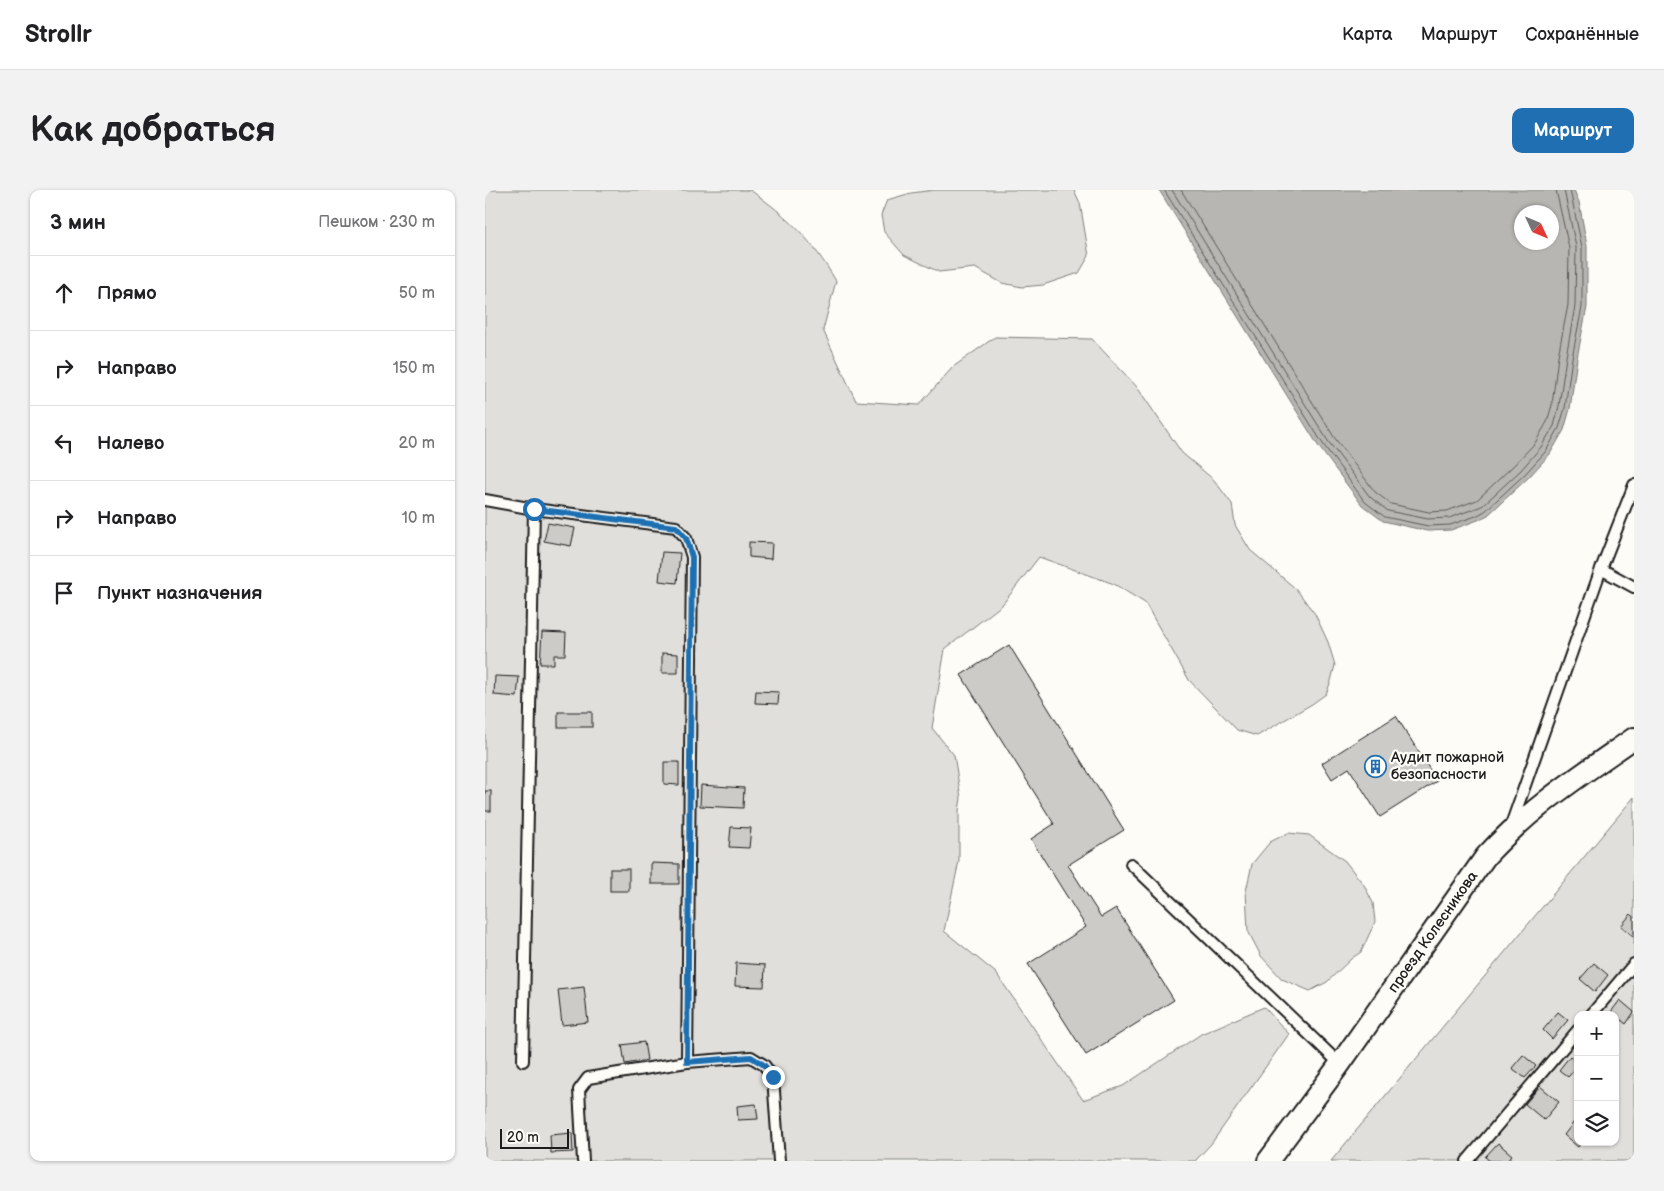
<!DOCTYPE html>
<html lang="ru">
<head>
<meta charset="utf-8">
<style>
  :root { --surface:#fff; --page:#f2f2f2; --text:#202124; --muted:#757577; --line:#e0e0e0; --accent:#1f6fb2 }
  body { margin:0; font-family:"Balsamiq Sans",sans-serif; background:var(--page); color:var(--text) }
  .controls { position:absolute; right:15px; bottom:15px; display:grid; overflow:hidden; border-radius:10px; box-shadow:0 1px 4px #0004 }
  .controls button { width:45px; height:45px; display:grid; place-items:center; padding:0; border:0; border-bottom:1px solid var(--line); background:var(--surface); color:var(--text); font:25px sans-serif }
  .compass { position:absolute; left:1029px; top:15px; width:45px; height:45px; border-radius:50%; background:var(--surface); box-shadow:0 1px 4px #0004; rotate:134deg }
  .scale { position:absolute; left:15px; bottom:12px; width:69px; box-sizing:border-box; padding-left:5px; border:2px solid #1c1c1c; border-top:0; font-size:14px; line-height:18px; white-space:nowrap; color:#1c1c1c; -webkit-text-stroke:4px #fdfcf7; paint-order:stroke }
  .stop { position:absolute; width:15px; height:15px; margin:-11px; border:4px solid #1f6fb2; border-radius:50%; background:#fff }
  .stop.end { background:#1f6fb2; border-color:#fff; box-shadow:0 1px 5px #0008 }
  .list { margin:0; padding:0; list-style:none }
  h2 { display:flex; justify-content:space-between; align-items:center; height:65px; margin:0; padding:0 20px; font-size:21px }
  h2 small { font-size:16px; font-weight:400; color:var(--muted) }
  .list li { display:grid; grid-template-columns:32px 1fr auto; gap:15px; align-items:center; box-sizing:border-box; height:75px; padding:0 20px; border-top:1px solid var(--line) }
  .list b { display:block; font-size:19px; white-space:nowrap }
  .list em { font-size:16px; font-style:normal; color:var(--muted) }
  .icon { flex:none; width:28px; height:28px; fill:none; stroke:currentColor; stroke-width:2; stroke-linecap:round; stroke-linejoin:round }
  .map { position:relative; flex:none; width:1149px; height:971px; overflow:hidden; border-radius:10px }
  header { display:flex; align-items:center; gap:30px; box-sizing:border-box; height:70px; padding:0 25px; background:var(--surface); border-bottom:1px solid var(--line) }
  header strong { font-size:24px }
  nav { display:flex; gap:28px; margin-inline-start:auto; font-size:18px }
  .intro { display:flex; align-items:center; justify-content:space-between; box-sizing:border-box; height:120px; padding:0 30px }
  h1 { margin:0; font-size:35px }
  .button { padding:12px 22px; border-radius:10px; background:var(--accent); color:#fff; font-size:18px; font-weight:700 }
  main { display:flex; gap:30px; padding:0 30px }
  aside { flex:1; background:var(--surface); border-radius:10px; box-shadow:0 1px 4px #0004 }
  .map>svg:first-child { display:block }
</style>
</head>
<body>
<header>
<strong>Strollr</strong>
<nav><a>Карта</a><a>Маршрут</a><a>Сохранённые</a></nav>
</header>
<div class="intro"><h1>Как добраться</h1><a class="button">Маршрут</a></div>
<main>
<aside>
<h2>3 мин<small>Пешком · 230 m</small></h2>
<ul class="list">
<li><svg class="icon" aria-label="ahead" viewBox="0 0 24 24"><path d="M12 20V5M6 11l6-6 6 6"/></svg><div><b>Прямо</b></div><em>50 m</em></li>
<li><svg class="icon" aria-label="right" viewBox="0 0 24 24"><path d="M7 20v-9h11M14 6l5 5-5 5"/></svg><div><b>Направо</b></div><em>150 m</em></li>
<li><svg class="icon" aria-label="left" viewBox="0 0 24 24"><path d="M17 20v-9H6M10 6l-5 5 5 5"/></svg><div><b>Налево</b></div><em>20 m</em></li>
<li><svg class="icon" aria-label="right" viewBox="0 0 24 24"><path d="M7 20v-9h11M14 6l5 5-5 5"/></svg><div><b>Направо</b></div><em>10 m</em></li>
<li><svg class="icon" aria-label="arrive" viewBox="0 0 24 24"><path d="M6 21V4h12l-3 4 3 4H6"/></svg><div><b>Пункт назначения</b></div></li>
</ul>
</aside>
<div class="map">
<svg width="1149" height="971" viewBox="0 0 1149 971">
  <rect width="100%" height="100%" fill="#fdfcf7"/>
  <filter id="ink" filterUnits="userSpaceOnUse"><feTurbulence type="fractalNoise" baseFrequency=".02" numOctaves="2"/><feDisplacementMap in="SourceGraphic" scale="10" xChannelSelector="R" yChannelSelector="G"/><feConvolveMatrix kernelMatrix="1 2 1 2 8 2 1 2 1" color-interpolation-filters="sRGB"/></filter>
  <g filter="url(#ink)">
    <g fill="#e0dfdb" stroke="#7e7e7c" fill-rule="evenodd">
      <path d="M0,0H265C304,27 327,50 351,91L338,140L371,211L434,215L468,177L510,147L607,149L652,197L697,263L729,290L747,314L750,335L765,360L811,399L830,424L843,452L850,475L846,491L841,504L827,514L772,546L752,540L704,490L660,413L629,394L554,367L517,415L460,459L447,538L469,565L476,608L474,621V671L459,741L511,783L598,910L638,896L716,844L779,817L804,844L726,954L710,971H0Z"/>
      <path d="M449,0H589L595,13L604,66L594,83L558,95L537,97L517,93L490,78L454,82L419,65L399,42L396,25L402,10L426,3Z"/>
      <path d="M1149,607V971H846ZM1093,825H1130V952H1093Z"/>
      <path d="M803,643L824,645L860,671L879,695L888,713L890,732L876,762L867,768L842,792L825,801L797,789L776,766L763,741L761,701L767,674L785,652Z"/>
    </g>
    <path fill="#b7b6b2" stroke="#797876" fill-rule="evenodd" d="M674,0H1089L1094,12L1102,56V117L1092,168L1085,219L1079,240L1065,264L1044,287L1003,325L993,330L966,340L942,341L898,331L877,315L834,257ZM1036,22H1066V52H1036Z"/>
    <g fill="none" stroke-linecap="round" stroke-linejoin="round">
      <g stroke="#5a5a58" stroke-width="1">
        <path d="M679,0L838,254L880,312L900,327L943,336L965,335L991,326L1000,321L1040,284L1061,261L1074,238L1080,218L1087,168L1097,117V57L1085,0"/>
        <path d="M687,0L843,251L885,307L903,321L943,329L964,328L997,316L1036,280L1056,257L1069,236L1074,216L1081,167L1090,116L1091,57L1079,0"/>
        <path d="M696,0L849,247L890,302L906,314L944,322L962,321L992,310L1030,274L1050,253L1062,232L1067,215L1073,166L1083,115L1084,58L1071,0"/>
      </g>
    </g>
    <g fill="#cccbc8" stroke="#1c1c1c">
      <path d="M63,333L90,338L86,356L59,351Z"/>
      <path d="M264,352L287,353L286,369L264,367Z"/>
      <path d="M177,362L195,363L192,393L174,391Z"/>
      <path d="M57,442L81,443L80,465H69V474H55Z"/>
      <path d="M524,455L639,640L583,675L616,727L631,718L689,810L601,865L543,774L601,737L546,649L569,634L476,485Z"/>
      <path d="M177,463L193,464V483H177Z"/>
      <path d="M10,486L34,487L32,507L9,505Z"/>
      <path d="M271,501L294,502L293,514L270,513Z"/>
      <rect x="73" y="522" width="34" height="15"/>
      <path d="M911,526L952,591L895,627L864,578L847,589L837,573Z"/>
      <path d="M179,572H194V595L179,594Z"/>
      <path d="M216,595L259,598L258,618L215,616Z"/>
      <rect x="0" y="601" width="6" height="20"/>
      <path d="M246,637L266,638L264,658L244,657Z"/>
      <path d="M166,673L194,674V694H166Z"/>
      <rect x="125" y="679" width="19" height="22"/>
      <path d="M1146,724L1149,727V747L1136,736Z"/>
      <path d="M251,773L280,775L279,797L250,796Z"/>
      <path d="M1109,773L1123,785L1110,802L1095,789Z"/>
      <path d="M99,797L103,832L77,835L73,800Z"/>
      <path d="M1135,810L1149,822L1141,834L1126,822Z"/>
      <path d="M1073,822L1083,830L1067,849L1058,840Z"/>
      <path d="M159,852L162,870L140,874L137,855Z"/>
      <path d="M1038,865L1051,876L1040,888L1027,878Z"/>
      <path d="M1085,866L1093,873V876L1083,887L1074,880Z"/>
      <path d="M1055,896L1074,912L1059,930L1040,914Z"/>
      <path d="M271,914L273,929L253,930L252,916Z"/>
      <path d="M1092,928L1093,952H1097L1093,957L1079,945Z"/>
      <path d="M87,943L88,962L66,963L65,945Z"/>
      <path d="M1013,953L1027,965L1022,971H1005L1000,967Z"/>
    </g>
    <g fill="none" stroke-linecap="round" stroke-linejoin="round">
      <defs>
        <g id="service">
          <path d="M0,310L49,319L191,337L201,348L207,367L202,872"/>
          <path d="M1116,379L1149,397"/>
          <path d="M1026,635L1116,379L1149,295"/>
          <path d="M646,674L855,874"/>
          <path d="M1106,825L1149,774"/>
          <path d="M38,871L49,319"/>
          <path d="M98,971L94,900L103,888L202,872L266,867L279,875L288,887L294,971"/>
          <path d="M982,971L1093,840"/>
        </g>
        <path id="minor" d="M783,971L855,874L1001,666C1046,617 1096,585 1149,548"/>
      </defs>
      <use href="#service" stroke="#1c1c1c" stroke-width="14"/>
      <use href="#minor" stroke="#1c1c1c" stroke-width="24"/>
      <use href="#service" stroke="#fdfcf7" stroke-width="10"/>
      <use href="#minor" stroke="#fdfcf7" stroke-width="20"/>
    </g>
  </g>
  <g fill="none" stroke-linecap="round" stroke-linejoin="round" filter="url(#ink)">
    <path stroke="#1f6fb2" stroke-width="6" d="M49,319L191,337L201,348L207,367L202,872L266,867L279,875L288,887"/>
  </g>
  <defs>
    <symbol id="building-ring" viewBox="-11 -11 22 22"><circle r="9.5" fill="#fdfcf7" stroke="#1f6fb2" stroke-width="1.5"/><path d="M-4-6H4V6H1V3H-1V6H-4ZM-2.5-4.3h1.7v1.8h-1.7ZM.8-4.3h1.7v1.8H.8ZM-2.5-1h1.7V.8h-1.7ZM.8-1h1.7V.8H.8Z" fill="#1f6fb2"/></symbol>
  </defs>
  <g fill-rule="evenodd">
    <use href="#building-ring" x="878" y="564" width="25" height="25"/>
  </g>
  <g text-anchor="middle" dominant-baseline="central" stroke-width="4.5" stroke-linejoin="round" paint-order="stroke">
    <g font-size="15" fill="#1c1c1c" stroke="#fdfcf7" text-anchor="start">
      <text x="906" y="567">Аудит пожарной<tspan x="906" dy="17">безопасности</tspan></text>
    </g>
    <g font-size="15" fill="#1c1c1c" stroke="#fdfcf7">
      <text transform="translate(948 742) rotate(-55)">проезд Колесникова</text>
    </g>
  </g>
</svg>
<div class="controls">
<button>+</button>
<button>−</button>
<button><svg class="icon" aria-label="layers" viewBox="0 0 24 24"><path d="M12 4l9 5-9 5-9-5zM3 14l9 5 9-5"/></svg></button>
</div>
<svg class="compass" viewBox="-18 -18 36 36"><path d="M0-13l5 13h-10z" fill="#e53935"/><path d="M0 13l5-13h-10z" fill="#757577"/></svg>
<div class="scale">20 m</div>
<div class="stop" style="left:49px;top:319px"></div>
<div class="stop end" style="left:288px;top:887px"></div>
</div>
</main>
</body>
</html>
